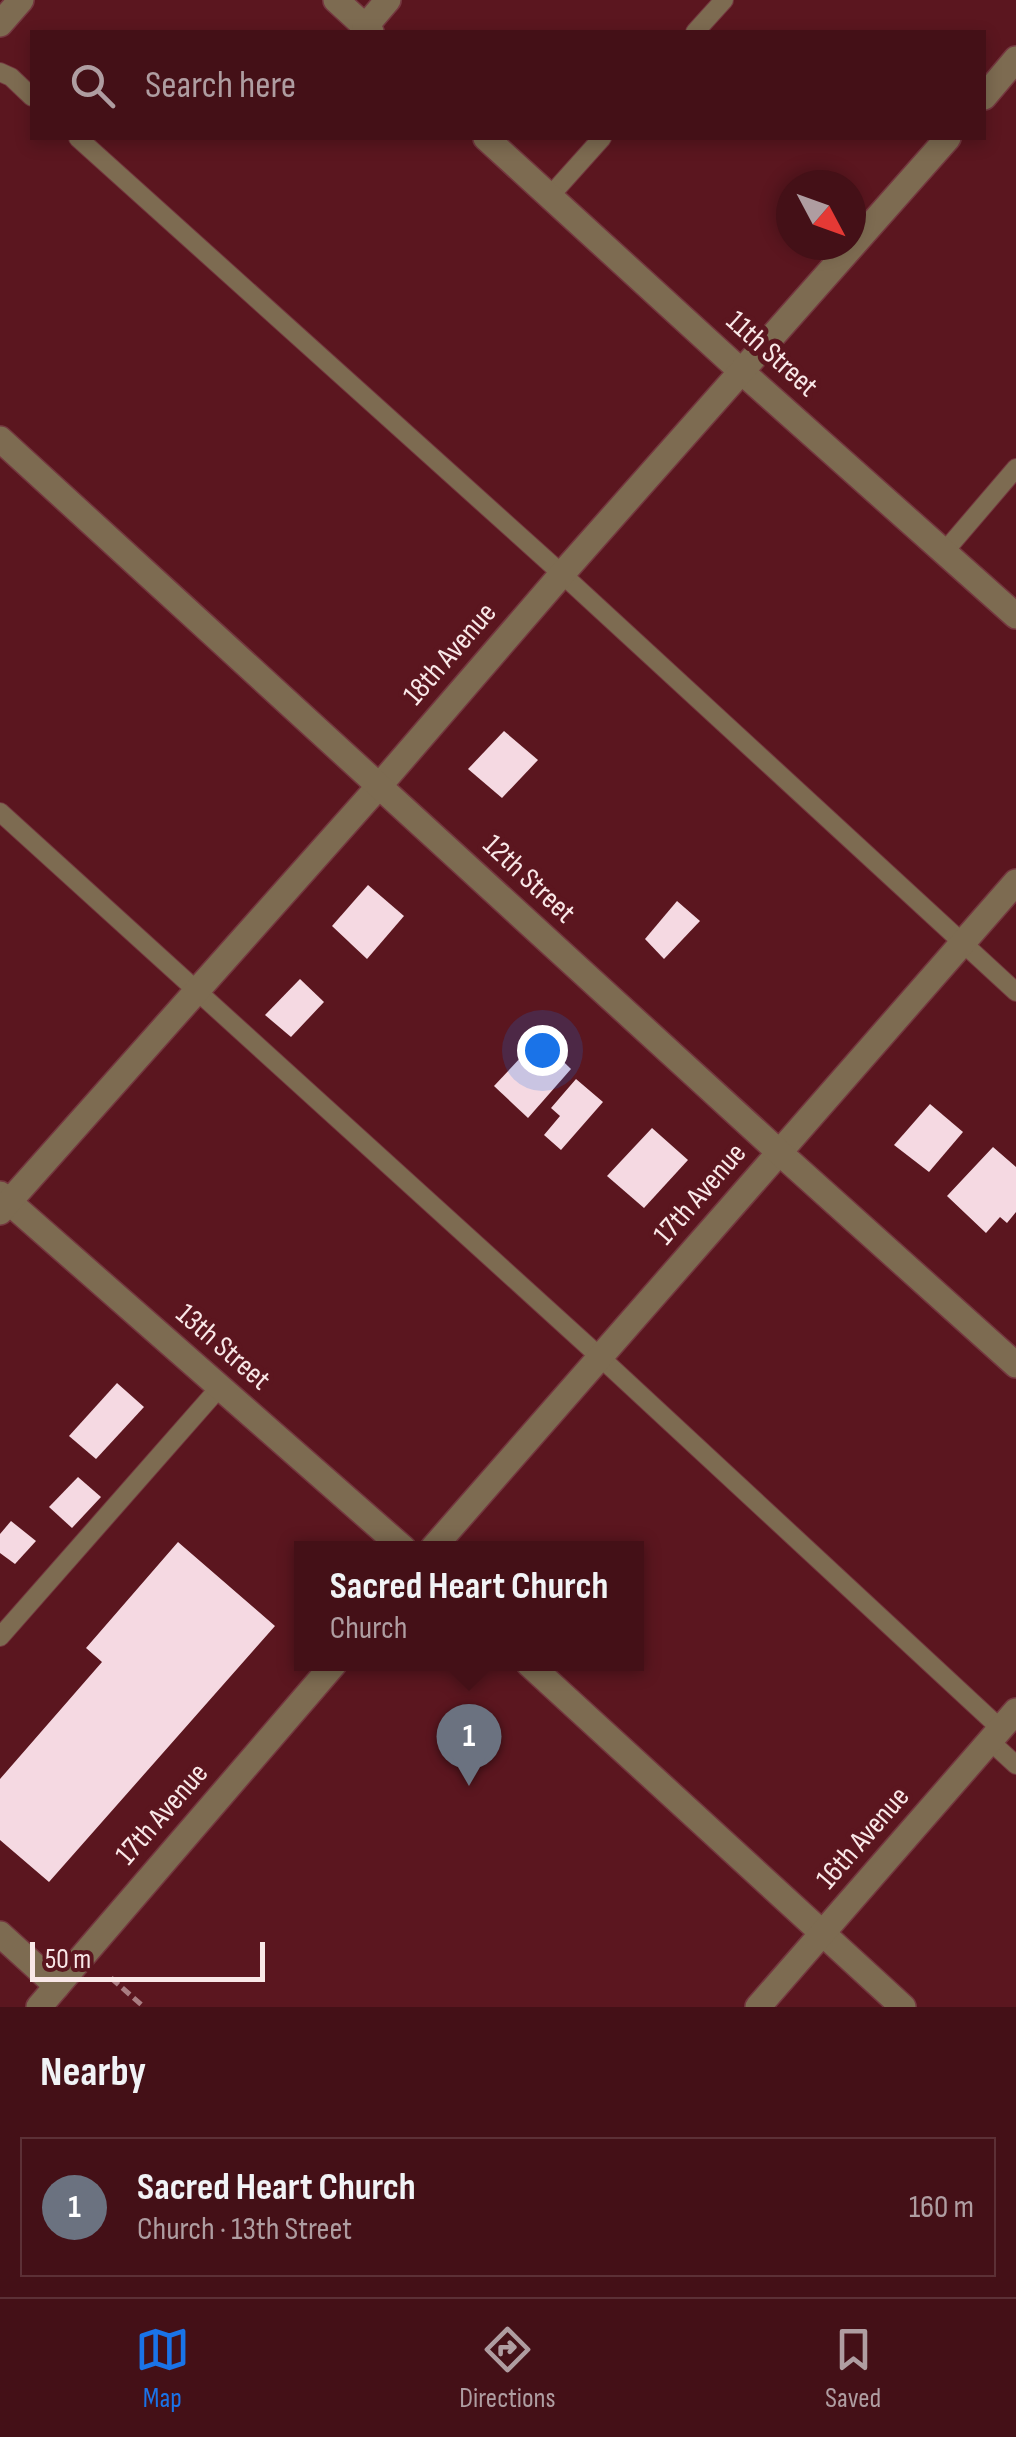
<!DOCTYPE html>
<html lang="en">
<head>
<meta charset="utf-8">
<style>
  :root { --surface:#441017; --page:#4b1920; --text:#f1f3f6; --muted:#af9da1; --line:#5c3036; --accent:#1a73e8 }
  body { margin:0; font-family:"Sofia Sans Condensed",sans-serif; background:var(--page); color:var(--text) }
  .compass { position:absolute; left:776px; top:170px; width:90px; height:90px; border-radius:50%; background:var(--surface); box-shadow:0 5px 15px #0003; rotate:131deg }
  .scale { position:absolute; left:30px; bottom:25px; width:235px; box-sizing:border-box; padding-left:10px; border:5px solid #f9e7e7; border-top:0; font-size:28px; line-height:35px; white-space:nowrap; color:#f9e7e7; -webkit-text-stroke:8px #5b161f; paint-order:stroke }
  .you { position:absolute; left:542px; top:1050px; width:35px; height:35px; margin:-25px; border:8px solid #fff; border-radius:50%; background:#1a73e8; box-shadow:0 0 0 15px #1a73e833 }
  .badge { display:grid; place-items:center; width:65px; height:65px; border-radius:50%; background:var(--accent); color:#fff; font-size:32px; font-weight:700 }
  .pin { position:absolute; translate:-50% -82px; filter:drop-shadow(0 2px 5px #0008) }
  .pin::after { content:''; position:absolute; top:52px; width:35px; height:30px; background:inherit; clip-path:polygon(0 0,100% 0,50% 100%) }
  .popup { position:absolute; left:294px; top:1541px; width:350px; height:130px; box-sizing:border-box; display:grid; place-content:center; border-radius:0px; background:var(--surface); filter:drop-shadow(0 2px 8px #0005); font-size:32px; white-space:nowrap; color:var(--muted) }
  .popup b { font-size:38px; color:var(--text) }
  .popup::after { content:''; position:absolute; left:50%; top:100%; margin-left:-20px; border:20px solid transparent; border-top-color:var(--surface) }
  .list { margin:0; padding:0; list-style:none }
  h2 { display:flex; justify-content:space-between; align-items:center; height:130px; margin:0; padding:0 40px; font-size:42px }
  h2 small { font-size:32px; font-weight:400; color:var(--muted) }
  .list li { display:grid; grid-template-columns:65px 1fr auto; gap:30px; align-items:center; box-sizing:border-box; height:140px; margin:0 20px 20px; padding:0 20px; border:2px solid var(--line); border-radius:0px }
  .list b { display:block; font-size:38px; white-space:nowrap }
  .list p { margin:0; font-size:32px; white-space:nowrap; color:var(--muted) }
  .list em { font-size:32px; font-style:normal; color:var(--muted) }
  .icon { flex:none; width:55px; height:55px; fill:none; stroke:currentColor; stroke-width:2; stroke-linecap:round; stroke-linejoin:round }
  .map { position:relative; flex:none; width:1016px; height:2007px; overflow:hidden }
  .search { position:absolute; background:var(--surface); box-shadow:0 5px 15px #0003; left:30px; right:30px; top:30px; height:110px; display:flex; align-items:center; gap:25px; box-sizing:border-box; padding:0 35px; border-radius:0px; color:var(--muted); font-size:38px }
  .sheet { height:290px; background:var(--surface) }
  nav { display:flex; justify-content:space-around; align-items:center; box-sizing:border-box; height:140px; border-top:2px solid var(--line); background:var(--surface); font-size:28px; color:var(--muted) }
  nav a { display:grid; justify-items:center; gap:5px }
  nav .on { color:var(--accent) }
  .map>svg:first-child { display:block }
</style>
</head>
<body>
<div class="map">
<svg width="1016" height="2007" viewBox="0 0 1016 2007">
  <rect width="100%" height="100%" fill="#5b161f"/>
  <g fill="#f5d9e2">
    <path d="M504,731L538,760L502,798L468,769Z"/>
    <path d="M368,885L404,916L367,959L332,926Z"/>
    <path d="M677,901L700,921L664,959L645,939Z"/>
    <path d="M300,979L324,1002L291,1037L265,1015Z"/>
    <path d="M539,1038L571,1069L528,1118L494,1086Z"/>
    <path d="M576,1079L603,1102L561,1150L544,1135L560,1116L551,1108Z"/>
    <path d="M930,1104L963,1132L929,1172L894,1145Z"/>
    <path d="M652,1128L688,1160L644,1208L607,1176Z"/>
    <path d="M993,1147L1016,1167V1212L1007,1223L1000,1217L986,1233L947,1196Z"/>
    <path d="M117,1383L144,1407L96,1459L69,1436Z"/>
    <path d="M78,1477L101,1497L72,1528L49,1507Z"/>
    <path d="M11,1521L36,1541L15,1564L0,1553V1534Z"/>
    <path d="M178,1542L275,1626L49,1882L0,1840V1779L102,1662L86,1648Z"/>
  </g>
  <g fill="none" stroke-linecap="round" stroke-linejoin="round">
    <defs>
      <g id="service">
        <path d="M695,32L724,0"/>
        <path d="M0,72L11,77L32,97"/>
        <path d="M78,138L562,574L1016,992"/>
        <path d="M550,196L602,138"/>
        <path d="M945,551L1016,468"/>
        <path d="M0,812L600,1357L1001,1729"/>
        <path d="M0,1637L219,1388"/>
        <path d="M991,1742L1016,1765"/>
      </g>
      <g id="minor">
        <path d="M336,0L371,32"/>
        <path d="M365,27L388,0"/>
        <path d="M984,97L1016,59"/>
        <path d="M486,138L742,372L1016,616"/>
        <path d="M0,1194L403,1548"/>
        <path d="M0,1212L380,785L562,574L948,138"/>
        <path d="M433,1548L1016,882"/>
        <path d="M529,1664L903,2007"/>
        <path d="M0,1934L57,1986"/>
        <path d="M39,2007L334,1664"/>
      </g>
      <g id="tertiary">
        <path d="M0,24L21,0"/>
        <path d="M0,439L780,1153L1016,1365"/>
        <path d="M758,2007L1016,1711"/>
      </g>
    </defs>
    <use href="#service" stroke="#74373f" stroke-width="20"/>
    <use href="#minor" stroke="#74373f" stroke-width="28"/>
    <use href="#tertiary" stroke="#74373f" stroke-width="28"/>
    <path stroke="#a97d82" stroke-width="5" stroke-dasharray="10 5" stroke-linecap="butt" d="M111,1978L144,2007"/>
    <use href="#service" stroke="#7d6b51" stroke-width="18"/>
    <use href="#minor" stroke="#7d6b51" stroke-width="25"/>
    <use href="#tertiary" stroke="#7d6b51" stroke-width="25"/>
  </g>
  <g text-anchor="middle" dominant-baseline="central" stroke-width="10" stroke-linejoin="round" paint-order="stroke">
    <g font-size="30" fill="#f9e7e7" stroke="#5b161f">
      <text transform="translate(772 354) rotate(42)">11th Street</text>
      <text transform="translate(450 654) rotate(-49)">18th Avenue</text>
      <text transform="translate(529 879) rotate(43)">12th Street</text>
      <text transform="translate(700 1194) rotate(-49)">17th Avenue</text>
      <text transform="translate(223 1347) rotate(41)">13th Street</text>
      <text transform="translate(162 1814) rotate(-49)">17th Avenue</text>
      <text transform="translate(863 1838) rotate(-49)">16th Avenue</text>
    </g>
  </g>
</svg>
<svg class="compass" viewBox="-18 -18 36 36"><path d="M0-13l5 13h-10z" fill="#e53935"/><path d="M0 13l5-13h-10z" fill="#af9da1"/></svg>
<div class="scale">50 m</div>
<div class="you"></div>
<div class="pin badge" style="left:469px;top:1786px;background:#6b7280">1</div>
<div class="popup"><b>Sacred Heart Church</b>Church</div>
<div class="search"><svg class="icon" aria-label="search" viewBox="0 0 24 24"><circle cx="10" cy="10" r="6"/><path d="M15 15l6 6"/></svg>Search here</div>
</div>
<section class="sheet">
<h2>Nearby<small></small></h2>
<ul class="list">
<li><span class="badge" style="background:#6b7280">1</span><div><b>Sacred Heart Church</b><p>Church · 13th Street</p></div><em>160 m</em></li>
</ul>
</section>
<nav>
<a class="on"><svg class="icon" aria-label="map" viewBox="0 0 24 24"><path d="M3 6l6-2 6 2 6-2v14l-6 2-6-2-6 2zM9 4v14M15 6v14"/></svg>Map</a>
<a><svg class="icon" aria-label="directions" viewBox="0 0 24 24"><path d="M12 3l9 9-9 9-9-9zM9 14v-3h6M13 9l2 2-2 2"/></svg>Directions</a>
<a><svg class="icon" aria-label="saved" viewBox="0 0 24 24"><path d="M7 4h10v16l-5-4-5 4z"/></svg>Saved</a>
</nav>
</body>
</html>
